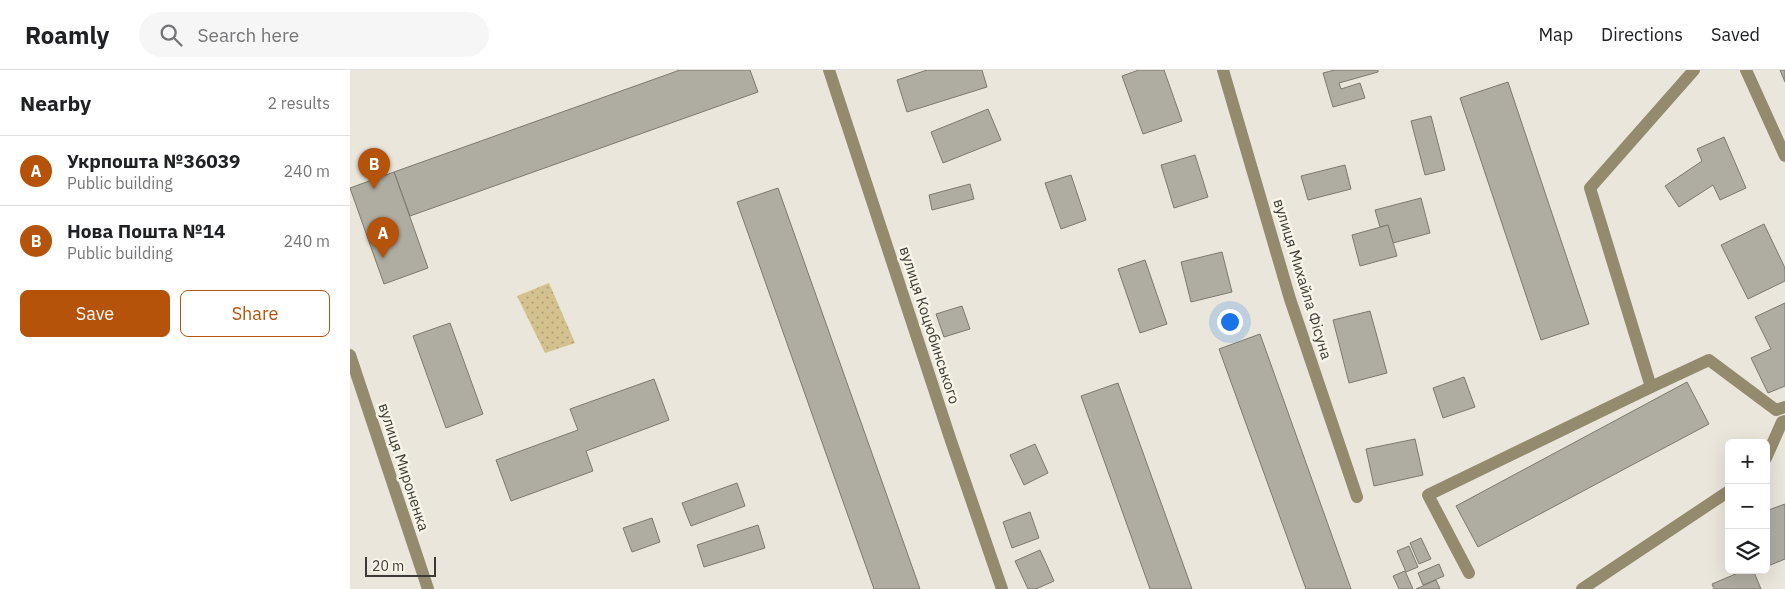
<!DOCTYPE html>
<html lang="en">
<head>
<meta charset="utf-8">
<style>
  :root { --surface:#fff; --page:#f6f6f6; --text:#202124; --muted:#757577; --line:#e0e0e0; --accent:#b45309 }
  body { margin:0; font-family:"IBM Plex Sans",sans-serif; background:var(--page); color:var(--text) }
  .controls { position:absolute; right:15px; bottom:15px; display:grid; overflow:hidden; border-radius:8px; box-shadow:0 5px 20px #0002 }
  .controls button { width:45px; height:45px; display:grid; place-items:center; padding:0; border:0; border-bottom:1px solid var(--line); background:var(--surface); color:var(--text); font:25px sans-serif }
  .scale { position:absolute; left:15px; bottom:12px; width:71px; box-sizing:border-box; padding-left:5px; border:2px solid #3c3a36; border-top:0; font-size:14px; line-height:18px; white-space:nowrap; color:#3c3a36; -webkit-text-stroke:4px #f7f4e8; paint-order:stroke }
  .you { position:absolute; left:879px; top:251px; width:18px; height:18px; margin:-12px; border:4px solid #fff; border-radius:50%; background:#1a73e8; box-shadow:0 0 0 8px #1a73e833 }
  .badge { display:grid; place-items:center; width:32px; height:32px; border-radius:50%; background:var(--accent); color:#fff; font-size:16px; font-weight:700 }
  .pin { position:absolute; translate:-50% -41px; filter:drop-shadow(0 1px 2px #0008) }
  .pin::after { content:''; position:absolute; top:26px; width:18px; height:15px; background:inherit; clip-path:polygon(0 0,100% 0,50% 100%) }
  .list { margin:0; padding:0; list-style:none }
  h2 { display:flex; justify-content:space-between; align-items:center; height:65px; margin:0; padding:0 20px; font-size:21px }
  h2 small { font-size:16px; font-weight:400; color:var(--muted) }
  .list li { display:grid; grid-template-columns:32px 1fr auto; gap:15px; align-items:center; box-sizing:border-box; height:70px; padding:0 20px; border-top:1px solid var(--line) }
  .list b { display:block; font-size:19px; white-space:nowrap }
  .list p { margin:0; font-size:16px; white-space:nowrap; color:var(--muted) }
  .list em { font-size:16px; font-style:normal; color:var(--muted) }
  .actions { display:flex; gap:10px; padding:15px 20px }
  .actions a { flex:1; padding:11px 0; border:1px solid var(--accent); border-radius:8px; text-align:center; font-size:18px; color:var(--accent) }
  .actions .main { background:var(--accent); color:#fff }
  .icon { flex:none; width:28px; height:28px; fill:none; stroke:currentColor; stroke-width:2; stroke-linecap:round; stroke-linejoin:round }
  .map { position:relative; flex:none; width:1435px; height:519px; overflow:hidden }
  header { display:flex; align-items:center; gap:30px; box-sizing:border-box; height:70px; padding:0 25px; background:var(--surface); border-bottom:1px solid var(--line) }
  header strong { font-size:24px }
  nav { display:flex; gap:28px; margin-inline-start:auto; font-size:18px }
  .search { width:350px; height:45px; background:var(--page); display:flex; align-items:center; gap:12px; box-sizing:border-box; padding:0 18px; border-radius:28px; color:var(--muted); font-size:19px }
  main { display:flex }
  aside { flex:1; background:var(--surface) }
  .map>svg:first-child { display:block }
</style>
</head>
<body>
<header>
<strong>Roamly</strong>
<div class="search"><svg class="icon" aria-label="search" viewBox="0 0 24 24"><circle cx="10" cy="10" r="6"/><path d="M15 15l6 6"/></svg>Search here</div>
<nav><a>Map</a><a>Directions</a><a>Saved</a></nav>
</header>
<main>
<aside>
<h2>Nearby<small>2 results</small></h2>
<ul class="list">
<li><span class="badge">A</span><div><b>Укрпошта №36039</b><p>Public building</p></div><em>240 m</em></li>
<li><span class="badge">B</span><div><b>Нова Пошта №14</b><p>Public building</p></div><em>240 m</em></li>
</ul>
<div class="actions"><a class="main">Save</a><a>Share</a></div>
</aside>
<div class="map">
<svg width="1435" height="519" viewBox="0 0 1435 519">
  <defs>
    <pattern id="park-dots" width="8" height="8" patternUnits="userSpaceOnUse" patternTransform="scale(1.25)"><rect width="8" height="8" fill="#d3c28e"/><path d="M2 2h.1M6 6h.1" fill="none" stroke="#ac9f75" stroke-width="1.8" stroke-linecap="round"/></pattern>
  </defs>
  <rect width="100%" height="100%" fill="#eae6db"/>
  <path fill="url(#park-dots)" d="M199,213L225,273L195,283L167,226Z"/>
  <g fill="#afaca1" stroke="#7c796e">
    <path d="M330,0H400L408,22L60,146L44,102Z"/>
    <path d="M577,0H632L637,17L557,42L547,10Z"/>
    <path d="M789,0H814L832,51L793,64L772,6Z"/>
    <path d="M985,0H1028V2L989,13L991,19L1010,13L1015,28L983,37L973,3Z"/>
    <path d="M1430,0H1435V12Z"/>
    <path d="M1158,12L1239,254L1191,270L1110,28Z"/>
    <path d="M638,39L651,70L593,93L581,62Z"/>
    <path d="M1081,46L1095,100L1075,105L1061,51Z"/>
    <path d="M1374,67L1396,118L1370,130L1363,115L1329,137L1315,116L1352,91L1347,79Z"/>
    <path d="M845,85L858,127L824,138L811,95Z"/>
    <path d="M995,95L1001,119L958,130L951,106Z"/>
    <path d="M44,102L78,198L34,214L0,118Z"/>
    <path d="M721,105L736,150L711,159L695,113Z"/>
    <path d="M620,114L624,129L582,140L579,125Z"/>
    <path d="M428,118L570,519H524L387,132Z"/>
    <path d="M1071,128L1080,163L1043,173L1038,155L1030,157L1025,140Z"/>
    <path d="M1414,154L1435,198V211L1398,229L1371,175Z"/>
    <path d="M1038,155L1047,186L1010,196L1002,165Z"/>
    <path d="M872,182L882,222L841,232L831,192Z"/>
    <path d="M795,190L817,254L790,263L768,199Z"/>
    <path d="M1435,233V316L1418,323L1401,288L1421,279L1405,247Z"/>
    <path d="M612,236L620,259L594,267L586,244Z"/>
    <path d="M1020,241L1037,303L999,313L983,250Z"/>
    <path d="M100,253L133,344L96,358L63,266Z"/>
    <path d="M910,264L1001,519H956L869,279Z"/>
    <path d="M1114,307L1125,337L1093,348L1083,318Z"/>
    <path d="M304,309L319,350L236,381L243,401L161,431L146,390L228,360L220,339Z"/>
    <path d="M1337,312L1359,354L1128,477L1106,436Z"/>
    <path d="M768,313L842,519H800L731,326Z"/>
    <path d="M1065,369L1073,405L1024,416L1016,379Z"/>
    <path d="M685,374L698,403L674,415L660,385Z"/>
    <path d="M387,413L395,436L341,456L332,433Z"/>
    <path d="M1435,434V489L1418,496L1416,492V441Z"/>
    <path d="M680,442L689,468L662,478L653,452Z"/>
    <path d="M302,448L310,472L282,482L273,458Z"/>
    <path d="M408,455L415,478L354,497L347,475Z"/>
    <path d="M1071,468L1081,489L1069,494L1060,473Z"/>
    <path d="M1059,476L1068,497L1056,502L1047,481Z"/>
    <path d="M690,480L704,511L686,519H678L665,491Z"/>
    <path d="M1089,494L1094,506L1073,515L1068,503Z"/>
    <path d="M1395,500H1403L1411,519H1364L1362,514Z"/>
    <path d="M1055,501L1063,519H1049L1043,506Z"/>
    <path d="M1086,510L1090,519H1066Z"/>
  </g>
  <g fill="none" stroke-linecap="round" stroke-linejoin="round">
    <g stroke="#948a6d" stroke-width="12">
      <path d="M479,0L601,371L652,519"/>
      <path d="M873,0L940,229L1007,427"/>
      <path d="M1396,0L1435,86"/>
      <path d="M0,285L78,519"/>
      <path d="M1301,317L1240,118L1344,0"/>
      <path d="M1416,388L1432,352L1435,351"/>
      <path d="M1119,503L1078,425L1301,317L1359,290L1426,340L1435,337"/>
      <path d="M1232,519L1379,421"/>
    </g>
  </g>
  <g text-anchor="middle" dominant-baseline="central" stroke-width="5" stroke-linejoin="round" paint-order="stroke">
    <g font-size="15" fill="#3c3a36" stroke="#f7f4e8">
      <text transform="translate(953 209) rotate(73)">вулиця Михайла Фісуна</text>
      <text transform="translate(580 255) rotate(72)">вулиця Коцюбинського</text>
      <text transform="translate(54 397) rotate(72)">вулиця Мироненка</text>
    </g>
  </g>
</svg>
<div class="controls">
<button>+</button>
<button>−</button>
<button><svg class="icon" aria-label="layers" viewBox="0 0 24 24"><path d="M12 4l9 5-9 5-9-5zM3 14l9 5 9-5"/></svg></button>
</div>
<div class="scale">20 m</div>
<div class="you"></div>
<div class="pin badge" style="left:33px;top:188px">A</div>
<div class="pin badge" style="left:24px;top:119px">B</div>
</div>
</main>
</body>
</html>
